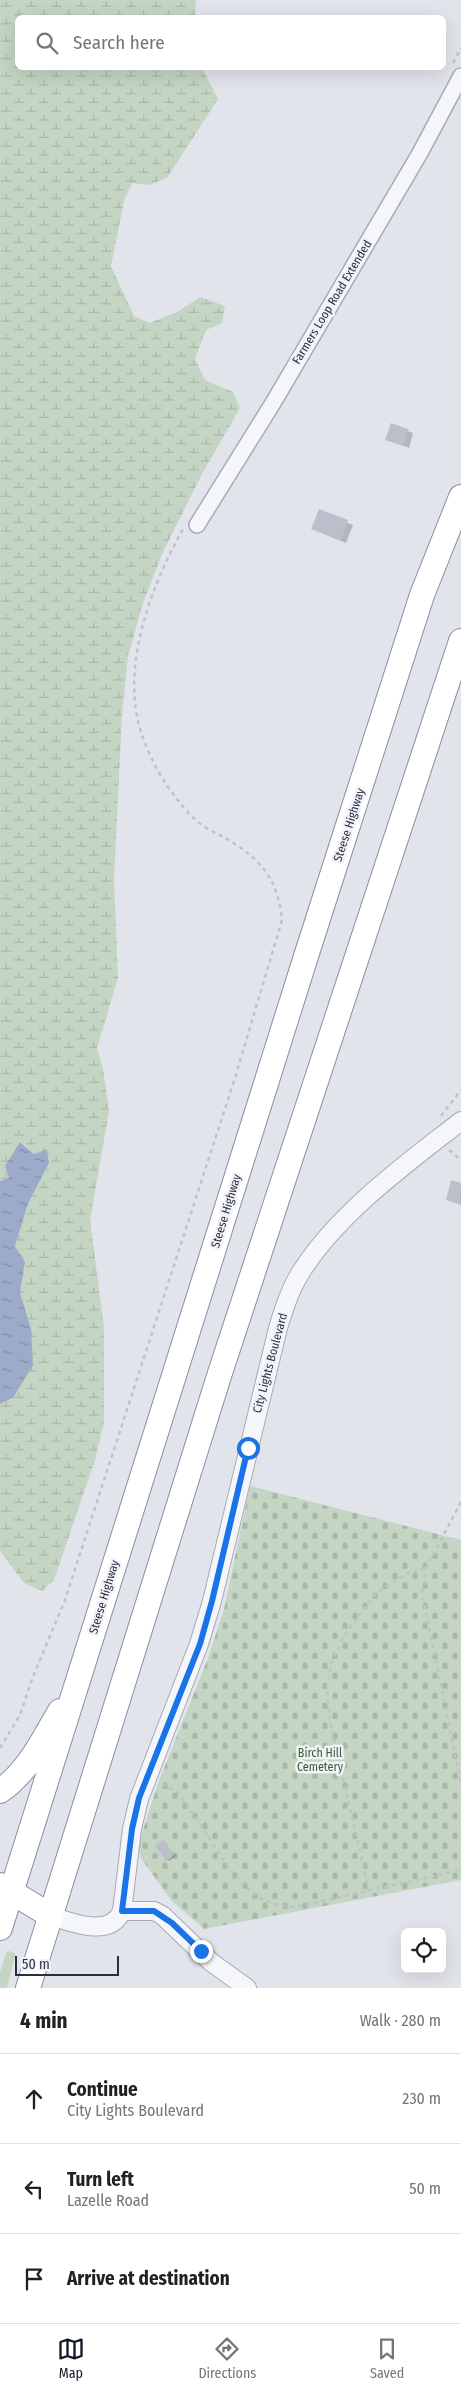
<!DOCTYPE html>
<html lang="en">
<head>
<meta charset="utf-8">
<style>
  :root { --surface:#fff; --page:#f2f2f2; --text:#202124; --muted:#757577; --line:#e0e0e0; --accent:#111827 }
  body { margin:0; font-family:"Fira Sans Condensed",sans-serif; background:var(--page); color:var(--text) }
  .controls { position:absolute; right:15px; bottom:15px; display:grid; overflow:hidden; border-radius:8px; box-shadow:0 5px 20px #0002 }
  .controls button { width:45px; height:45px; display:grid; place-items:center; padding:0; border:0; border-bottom:1px solid var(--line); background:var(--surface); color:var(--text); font:25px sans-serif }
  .scale { position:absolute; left:15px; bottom:12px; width:104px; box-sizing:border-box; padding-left:5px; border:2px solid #2a2e43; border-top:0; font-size:14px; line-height:18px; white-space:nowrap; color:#2a2e43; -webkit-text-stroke:4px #f2f3f8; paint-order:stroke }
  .stop { position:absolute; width:15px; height:15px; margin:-11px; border:4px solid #1a73e8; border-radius:50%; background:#fff }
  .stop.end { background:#1a73e8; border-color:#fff; box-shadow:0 1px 5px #0008 }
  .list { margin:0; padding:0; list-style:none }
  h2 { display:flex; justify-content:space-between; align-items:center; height:65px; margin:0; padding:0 20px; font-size:21px }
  h2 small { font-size:16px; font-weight:400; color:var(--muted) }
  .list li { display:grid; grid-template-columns:32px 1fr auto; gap:15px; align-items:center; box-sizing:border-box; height:90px; padding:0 20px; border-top:1px solid var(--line) }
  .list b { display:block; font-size:19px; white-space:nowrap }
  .list p { margin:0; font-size:16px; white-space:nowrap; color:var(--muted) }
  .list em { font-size:16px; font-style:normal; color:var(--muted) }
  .icon { flex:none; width:28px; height:28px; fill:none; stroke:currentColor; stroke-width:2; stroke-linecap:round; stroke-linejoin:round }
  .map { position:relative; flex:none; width:461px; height:1988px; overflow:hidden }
  .search { position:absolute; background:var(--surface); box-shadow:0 5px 20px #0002; left:15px; right:15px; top:15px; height:55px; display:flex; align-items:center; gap:12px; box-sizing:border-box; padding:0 18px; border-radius:8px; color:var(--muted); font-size:19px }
  .sheet { height:335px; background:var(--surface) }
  nav { display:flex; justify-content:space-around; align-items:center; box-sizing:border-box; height:70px; border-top:1px solid var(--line); background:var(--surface); font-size:14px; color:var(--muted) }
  nav a { display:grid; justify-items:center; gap:2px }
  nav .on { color:var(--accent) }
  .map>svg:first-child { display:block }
</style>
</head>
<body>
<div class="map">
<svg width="461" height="1988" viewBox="0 0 461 1988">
  <defs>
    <pattern id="wetland-marsh" width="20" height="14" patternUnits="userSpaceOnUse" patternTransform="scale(1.25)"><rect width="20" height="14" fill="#c4d5c3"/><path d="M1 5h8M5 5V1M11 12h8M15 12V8" fill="none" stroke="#a9b7a9"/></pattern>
    <pattern id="cemetery-stones" width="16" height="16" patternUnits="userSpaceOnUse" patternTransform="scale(1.25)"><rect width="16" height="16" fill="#c4d5c3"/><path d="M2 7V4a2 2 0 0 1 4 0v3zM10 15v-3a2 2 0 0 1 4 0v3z" fill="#a9b7a9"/></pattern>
    <pattern id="water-ripples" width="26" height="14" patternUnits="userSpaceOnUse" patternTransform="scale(1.25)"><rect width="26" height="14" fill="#9dabcb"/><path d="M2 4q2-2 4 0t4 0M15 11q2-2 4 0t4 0" fill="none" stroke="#808ca6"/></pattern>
  </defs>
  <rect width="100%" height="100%" fill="#e2e4eb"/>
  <path fill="#c4d5c3" d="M9,1951L15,1953V1956L7,1988H0V1972L6,1953Z"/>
  <path fill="url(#wetland-marsh)" d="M0,0H196L195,17L18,18V68H202L218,99L167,178L149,185L132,183L124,201L111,266L134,316L150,323L179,311L200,297L225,306L222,323L206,330L195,359L205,380L233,392L240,408L202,474L163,552L143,603L128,656L122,714L114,880L118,978L97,1048L103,1068L109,1111L90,1220L104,1327V1422L95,1460L54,1580L42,1591L24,1583L0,1551V1404L13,1398L31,1329L20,1292L25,1262L15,1246L28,1204L49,1163L47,1149L34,1154L21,1142L9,1178L0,1181Z"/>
  <path fill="url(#cemetery-stones)" d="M250,1486L461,1540V1880L204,1929L171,1900L141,1858L138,1846L158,1783L208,1658L224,1609Z"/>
  <path fill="url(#water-ripples)" d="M20,1142L34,1154L47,1149L49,1163L28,1204L15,1246L25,1262L20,1292L31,1329L33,1365L13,1398L0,1404V1181L9,1178L5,1166Z"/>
  <g fill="#0003">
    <path d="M392,425L413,433L409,448L387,439Z"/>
    <path d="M319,511L353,525L346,543L313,529Z"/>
    <path d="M452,1182L461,1184V1205L447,1200Z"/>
    <path d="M163,1841L176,1856L169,1861L167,1860Z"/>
  </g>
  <g fill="#bcbfcb">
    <path d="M391,423L408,429L403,446L385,440Z"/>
    <path d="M319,509L348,520L341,541L311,529Z"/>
    <path d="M451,1180L461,1183L460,1204L446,1200Z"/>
    <path d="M163,1839L174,1855L166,1861L155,1846Z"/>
  </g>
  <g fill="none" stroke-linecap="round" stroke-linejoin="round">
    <defs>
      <path id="minor" d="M197,525L273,403L420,153L461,76"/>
      <g id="tertiary">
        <path d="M122,1911H154L162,1915L211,1962L247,1988"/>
        <path d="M51,1916C71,1922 110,1939 122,1911L132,1829L139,1799L199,1644L212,1601L278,1328C284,1309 290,1289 301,1272C338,1213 406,1164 461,1121"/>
      </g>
      <g id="trunk">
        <path d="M0,1791C28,1772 43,1740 60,1711"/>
        <path d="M0,1885L51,1916"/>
        <path d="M0,1928L308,950L422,595L461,497"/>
        <path d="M28,1988L219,1376L461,641"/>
      </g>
    </defs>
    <use href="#minor" stroke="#a7aab5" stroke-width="18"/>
    <use href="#tertiary" stroke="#a7aab5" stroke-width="20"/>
    <use href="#trunk" stroke="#898ea2" stroke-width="26"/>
    <g stroke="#c0c2ca" stroke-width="2.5" stroke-dasharray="4 4" stroke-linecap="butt">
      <path d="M453,63L461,48"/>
      <path d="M441,1116L461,1090"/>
      <path d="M449,1150L461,1160"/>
      <path d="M461,1502L426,1568L422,1593L461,1784"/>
      <path d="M0,1748L20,1715L32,1679L65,1600L235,1078L282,920C278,880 262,860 227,839C218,834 206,829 198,822C185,811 176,798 166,784C152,762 140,737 136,710C127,649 154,581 183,529"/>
      <path d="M162,1784L178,1793C190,1809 201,1825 211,1841C234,1875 250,1905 295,1907L461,1870"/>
      <path d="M369,1891L329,1716L327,1685L332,1662L343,1637L376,1593L406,1574L426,1568"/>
    </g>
    <use href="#minor" stroke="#f5f6f9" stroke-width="15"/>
    <use href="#tertiary" stroke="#f5f6f9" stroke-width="18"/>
    <use href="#trunk" stroke="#fff" stroke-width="24"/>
  </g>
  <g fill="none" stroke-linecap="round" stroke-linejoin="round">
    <path stroke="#1a73e8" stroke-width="6" d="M201,1951L172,1923L154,1911H122L132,1829L139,1798L200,1644L212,1601L248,1448"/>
  </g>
  <g text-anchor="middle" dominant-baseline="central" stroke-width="5" stroke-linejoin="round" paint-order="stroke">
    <g font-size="12" fill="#2a2e43" stroke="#f2f3f8">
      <text transform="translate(332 302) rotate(-59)">Farmers Loop Road Extended</text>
      <text transform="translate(349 825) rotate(-72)">Steese Highway</text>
      <text transform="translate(226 1211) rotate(-73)">Steese Highway</text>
      <text transform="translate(270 1363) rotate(-75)">City Lights Boulevard</text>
      <text transform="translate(104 1597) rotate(-73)">Steese Highway</text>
    </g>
    <g font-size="12" fill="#376037" stroke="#f2f3f8">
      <text x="320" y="1753">Birch Hill<tspan x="320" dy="14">Cemetery</tspan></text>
    </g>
  </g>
</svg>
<div class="controls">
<button><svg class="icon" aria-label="locate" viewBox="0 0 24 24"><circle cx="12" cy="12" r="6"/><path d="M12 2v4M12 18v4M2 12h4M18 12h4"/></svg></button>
</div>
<div class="scale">50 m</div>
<div class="stop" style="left:248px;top:1448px"></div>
<div class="stop end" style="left:201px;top:1951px"></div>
<div class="search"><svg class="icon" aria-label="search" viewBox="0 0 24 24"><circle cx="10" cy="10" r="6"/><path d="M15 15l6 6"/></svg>Search here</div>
</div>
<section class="sheet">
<h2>4 min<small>Walk · 280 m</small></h2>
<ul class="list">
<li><svg class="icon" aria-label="ahead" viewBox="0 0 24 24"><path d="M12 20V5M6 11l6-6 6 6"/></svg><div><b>Continue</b><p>City Lights Boulevard</p></div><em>230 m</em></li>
<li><svg class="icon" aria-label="left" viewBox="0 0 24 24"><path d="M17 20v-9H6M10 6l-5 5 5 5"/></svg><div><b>Turn left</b><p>Lazelle Road</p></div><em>50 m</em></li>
<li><svg class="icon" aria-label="arrive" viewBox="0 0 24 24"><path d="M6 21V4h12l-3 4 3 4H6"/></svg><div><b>Arrive at destination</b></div></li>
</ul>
</section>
<nav>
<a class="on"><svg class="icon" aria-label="map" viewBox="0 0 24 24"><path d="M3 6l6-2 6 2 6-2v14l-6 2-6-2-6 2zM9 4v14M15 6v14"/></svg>Map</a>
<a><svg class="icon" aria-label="directions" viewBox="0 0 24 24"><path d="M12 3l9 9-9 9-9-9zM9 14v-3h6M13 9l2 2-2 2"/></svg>Directions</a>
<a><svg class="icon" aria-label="saved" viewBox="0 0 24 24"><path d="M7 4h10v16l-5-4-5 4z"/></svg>Saved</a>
</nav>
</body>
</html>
